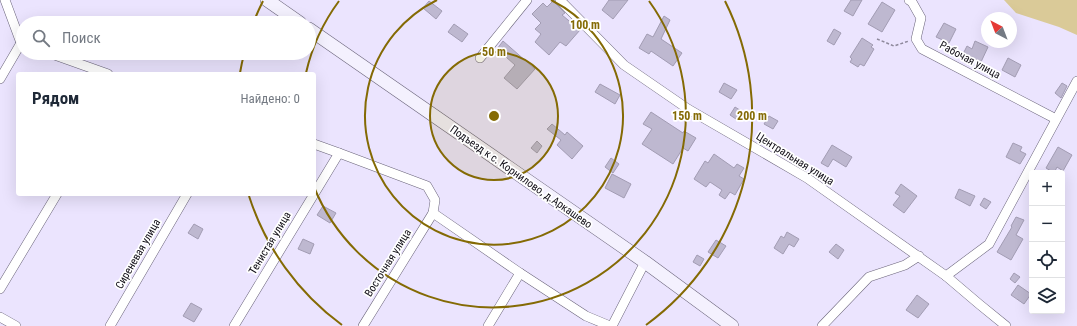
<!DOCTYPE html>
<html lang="ru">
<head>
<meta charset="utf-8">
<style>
  :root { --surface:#fff; --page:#f6f6f7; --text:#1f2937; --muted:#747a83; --line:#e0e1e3 }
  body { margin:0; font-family:"Roboto Condensed",sans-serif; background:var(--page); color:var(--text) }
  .controls { position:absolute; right:12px; bottom:12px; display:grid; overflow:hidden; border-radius:4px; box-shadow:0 4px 16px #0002 }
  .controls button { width:36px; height:36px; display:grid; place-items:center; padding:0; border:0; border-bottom:1px solid var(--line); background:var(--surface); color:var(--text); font:20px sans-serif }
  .compass { position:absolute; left:981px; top:12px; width:36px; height:36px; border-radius:50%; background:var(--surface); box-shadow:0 4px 16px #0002; rotate:318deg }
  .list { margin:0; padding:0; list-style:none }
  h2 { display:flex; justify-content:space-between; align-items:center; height:52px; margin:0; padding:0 16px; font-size:17px }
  h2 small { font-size:13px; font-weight:400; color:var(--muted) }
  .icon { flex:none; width:22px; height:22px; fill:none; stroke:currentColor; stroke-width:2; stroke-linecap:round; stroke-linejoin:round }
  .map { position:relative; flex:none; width:1077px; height:326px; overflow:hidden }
  .search { position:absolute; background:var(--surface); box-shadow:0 4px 16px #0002; left:16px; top:16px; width:300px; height:44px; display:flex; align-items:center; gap:10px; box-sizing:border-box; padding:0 14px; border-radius:22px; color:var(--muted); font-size:15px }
  .panel { position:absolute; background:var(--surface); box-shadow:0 4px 16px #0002; left:16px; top:72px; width:300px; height:124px; border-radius:4px }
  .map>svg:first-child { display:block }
</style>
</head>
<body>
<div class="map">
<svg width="1077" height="326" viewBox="0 0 1077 326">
  <rect width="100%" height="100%" fill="#ebe4fe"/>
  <path fill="#daca98" d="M1004,0H1077V35L1059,27L1016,13Z"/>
  <g fill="#beb8d0" stroke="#a29cb3">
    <path d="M554,0L556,4L565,13L562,15L580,30L566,46L560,42L549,55L535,42L541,34L535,29L541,23L532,14L543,3L547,7Z"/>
    <path d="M609,0H628L613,19L602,10Z"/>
    <path d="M851,0H862L853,16L844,11Z"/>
    <path d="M429,1L442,11L436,19L423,8Z"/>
    <path d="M882,2L895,10L882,32L868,24Z"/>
    <path d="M664,16L670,20L661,39L682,53L673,66L651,51L649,54L639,48L647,34L653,37Z"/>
    <path d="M944,23L956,29L949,43L936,37Z"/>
    <path d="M454,24L468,34L462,42L448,32Z"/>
    <path d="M834,29L841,33L834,45L827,41Z"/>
    <path d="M862,38L873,45L871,47L874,49L864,66L860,64L858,67L850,62L852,59L850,57Z"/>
    <path d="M503,41L535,69L517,89L504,78L515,65L497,49Z"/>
    <path d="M975,41L988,47L981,62L963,54L967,46L972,49Z"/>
    <path d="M1008,58L1021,65L1015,77L1002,70Z"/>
    <path d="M724,83L737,90L731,99L719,92Z"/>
    <path d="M1062,83L1067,86L1061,98L1055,93Z"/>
    <path d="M600,84L620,95L615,104L595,92Z"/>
    <path d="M735,107L743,112L739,121L730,115Z"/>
    <path d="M651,112L683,133L684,131L696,138L688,151L683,148L673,164L642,144L652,129L643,124Z"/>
    <path d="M769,116L778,121L773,129L764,124Z"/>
    <path d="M552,124L565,135L567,132L583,146L572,159L557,145L561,140L547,129Z"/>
    <path d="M537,141L542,146L537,153L531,148Z"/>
    <path d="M1013,143L1022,147L1020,151L1026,154L1020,164L1006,157Z"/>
    <path d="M832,145L852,157L846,167L833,159L828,167L821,163Z"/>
    <path d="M1058,147L1072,155L1063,171L1057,167L1054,173L1046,168Z"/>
    <path d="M714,154L734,168L737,164L744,168L739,176L744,179L735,195L730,192L725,199L719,195L722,190L710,182L706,187L694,179L705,161L708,163Z"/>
    <path d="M611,158L619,164L613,173L605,167Z"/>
    <path d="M612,174L631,184L624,198L605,188Z"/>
    <path d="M901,184L917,196L904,213L893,205L900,196L895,193Z"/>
    <path d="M959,189L975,196L970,206L955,198Z"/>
    <path d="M984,198L991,202L986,209L980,205Z"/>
    <path d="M323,206L336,213L330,223L317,215Z"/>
    <path d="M1016,217L1024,220L1016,235L1023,239L1011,260L997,252L1012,227L1011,226Z"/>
    <path d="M194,224L203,229L198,239L188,233Z"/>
    <path d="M787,232L799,239L794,247L789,244L783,254L774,248L781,236L784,238Z"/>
    <path d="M303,239L314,244L310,254L298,249Z"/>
    <path d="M716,240L726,246L718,258L708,252Z"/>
    <path d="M836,244L844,250L838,259L829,252Z"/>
    <path d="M697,255L704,259L700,266L693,262Z"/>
    <path d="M1014,273L1020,277L1015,283L1010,279Z"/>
    <path d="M1018,285L1031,294L1024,304L1011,295Z"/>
    <path d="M917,295L929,304L918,318L906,310Z"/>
    <path d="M191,303L202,309L194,322L183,316Z"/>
  </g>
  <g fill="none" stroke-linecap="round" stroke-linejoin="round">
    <defs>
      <g id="street">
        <path d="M5,0L21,43L23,44"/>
        <path d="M560,0L624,65L688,109L807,178L946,276L979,304L1006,326"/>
        <path d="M909,0L912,2L921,18L916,39L922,49L1056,119"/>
        <path d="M49,53L108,74"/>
        <path d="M480,58L527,0"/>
        <path d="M0,79L21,43"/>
        <path d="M314,144L339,153L427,186L435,200L433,213L520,273L586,316L610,326"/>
        <path d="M946,276L989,244L1077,81"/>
        <path d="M0,289L57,194"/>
        <path d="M0,317L16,326"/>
        <path d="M110,326L187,194"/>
        <path d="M234,326L339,153"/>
        <path d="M363,326L433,213"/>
        <path d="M488,326L520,273"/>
        <path d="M612,326L645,262"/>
        <path d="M822,326L869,277L905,265L919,256"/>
      </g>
      <g id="secondary">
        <path d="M267,0L300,23"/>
        <path d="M309,29L645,262L732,326"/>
      </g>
    </defs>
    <use href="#street" stroke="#6b657b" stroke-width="10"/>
    <use href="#secondary" stroke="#6b657b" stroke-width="14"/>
    <path stroke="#8e899c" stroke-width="1.5" stroke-dasharray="3 2" stroke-linecap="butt" d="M877,39L894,46L909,41"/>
    <use href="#street" stroke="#fff" stroke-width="9"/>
    <use href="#secondary" stroke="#f4f1fe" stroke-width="13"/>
  </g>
  <circle cx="494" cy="116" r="64" fill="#846a04" fill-opacity=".12"/>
  <g fill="none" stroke="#846a04" stroke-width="2">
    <circle cx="494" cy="116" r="64"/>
    <path d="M551 0A129 129 0 1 1 437 0"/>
    <path d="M306 73A193 193 0 0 1 339 1M649 1A193 193 0 1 1 314 187"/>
    <path d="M342 325A258 258 0 0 1 249 196M240 73A258 258 0 0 1 244 54M254 21A258 258 0 0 1 263 1M725 1A258 258 0 0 1 646 325"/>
  </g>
  <g text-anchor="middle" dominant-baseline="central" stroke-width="3.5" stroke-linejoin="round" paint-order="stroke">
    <g font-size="11" fill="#100d16" stroke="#fff">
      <text transform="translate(970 60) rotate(28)">Рабочая улица</text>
      <text transform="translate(795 159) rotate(32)">Центральная улица</text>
      <text transform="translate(521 177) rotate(35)">Подъезд к с. Корнилово, д.Аркашево</text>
      <text transform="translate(270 243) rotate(-59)">Тенистая улица</text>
      <text transform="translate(138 254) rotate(-60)">Сиреневая улица</text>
      <text transform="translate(388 263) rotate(-58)">Восточная улица</text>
    </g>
  </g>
  <circle cx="494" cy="116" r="6" fill="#846a04" stroke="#fff" stroke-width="2"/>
  <g font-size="12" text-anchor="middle" font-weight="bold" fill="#846a04" stroke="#fff" stroke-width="3.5" stroke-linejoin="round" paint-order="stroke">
    <text x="585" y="29">100 m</text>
    <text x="494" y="56">50 m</text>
    <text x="687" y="120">150 m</text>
    <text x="752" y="120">200 m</text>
  </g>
</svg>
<div class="controls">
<button>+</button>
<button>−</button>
<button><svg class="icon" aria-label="locate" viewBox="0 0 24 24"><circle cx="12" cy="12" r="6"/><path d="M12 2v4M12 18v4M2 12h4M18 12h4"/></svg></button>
<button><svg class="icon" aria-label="layers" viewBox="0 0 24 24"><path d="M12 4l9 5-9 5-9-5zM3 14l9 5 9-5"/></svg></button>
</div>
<svg class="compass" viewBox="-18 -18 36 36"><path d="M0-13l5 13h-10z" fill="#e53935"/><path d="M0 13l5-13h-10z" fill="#747a83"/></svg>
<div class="search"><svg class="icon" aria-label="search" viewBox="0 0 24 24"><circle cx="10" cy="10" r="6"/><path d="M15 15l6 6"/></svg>Поиск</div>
<section class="panel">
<h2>Рядом<small>Найдено: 0</small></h2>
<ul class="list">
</ul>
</section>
</div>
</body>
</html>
